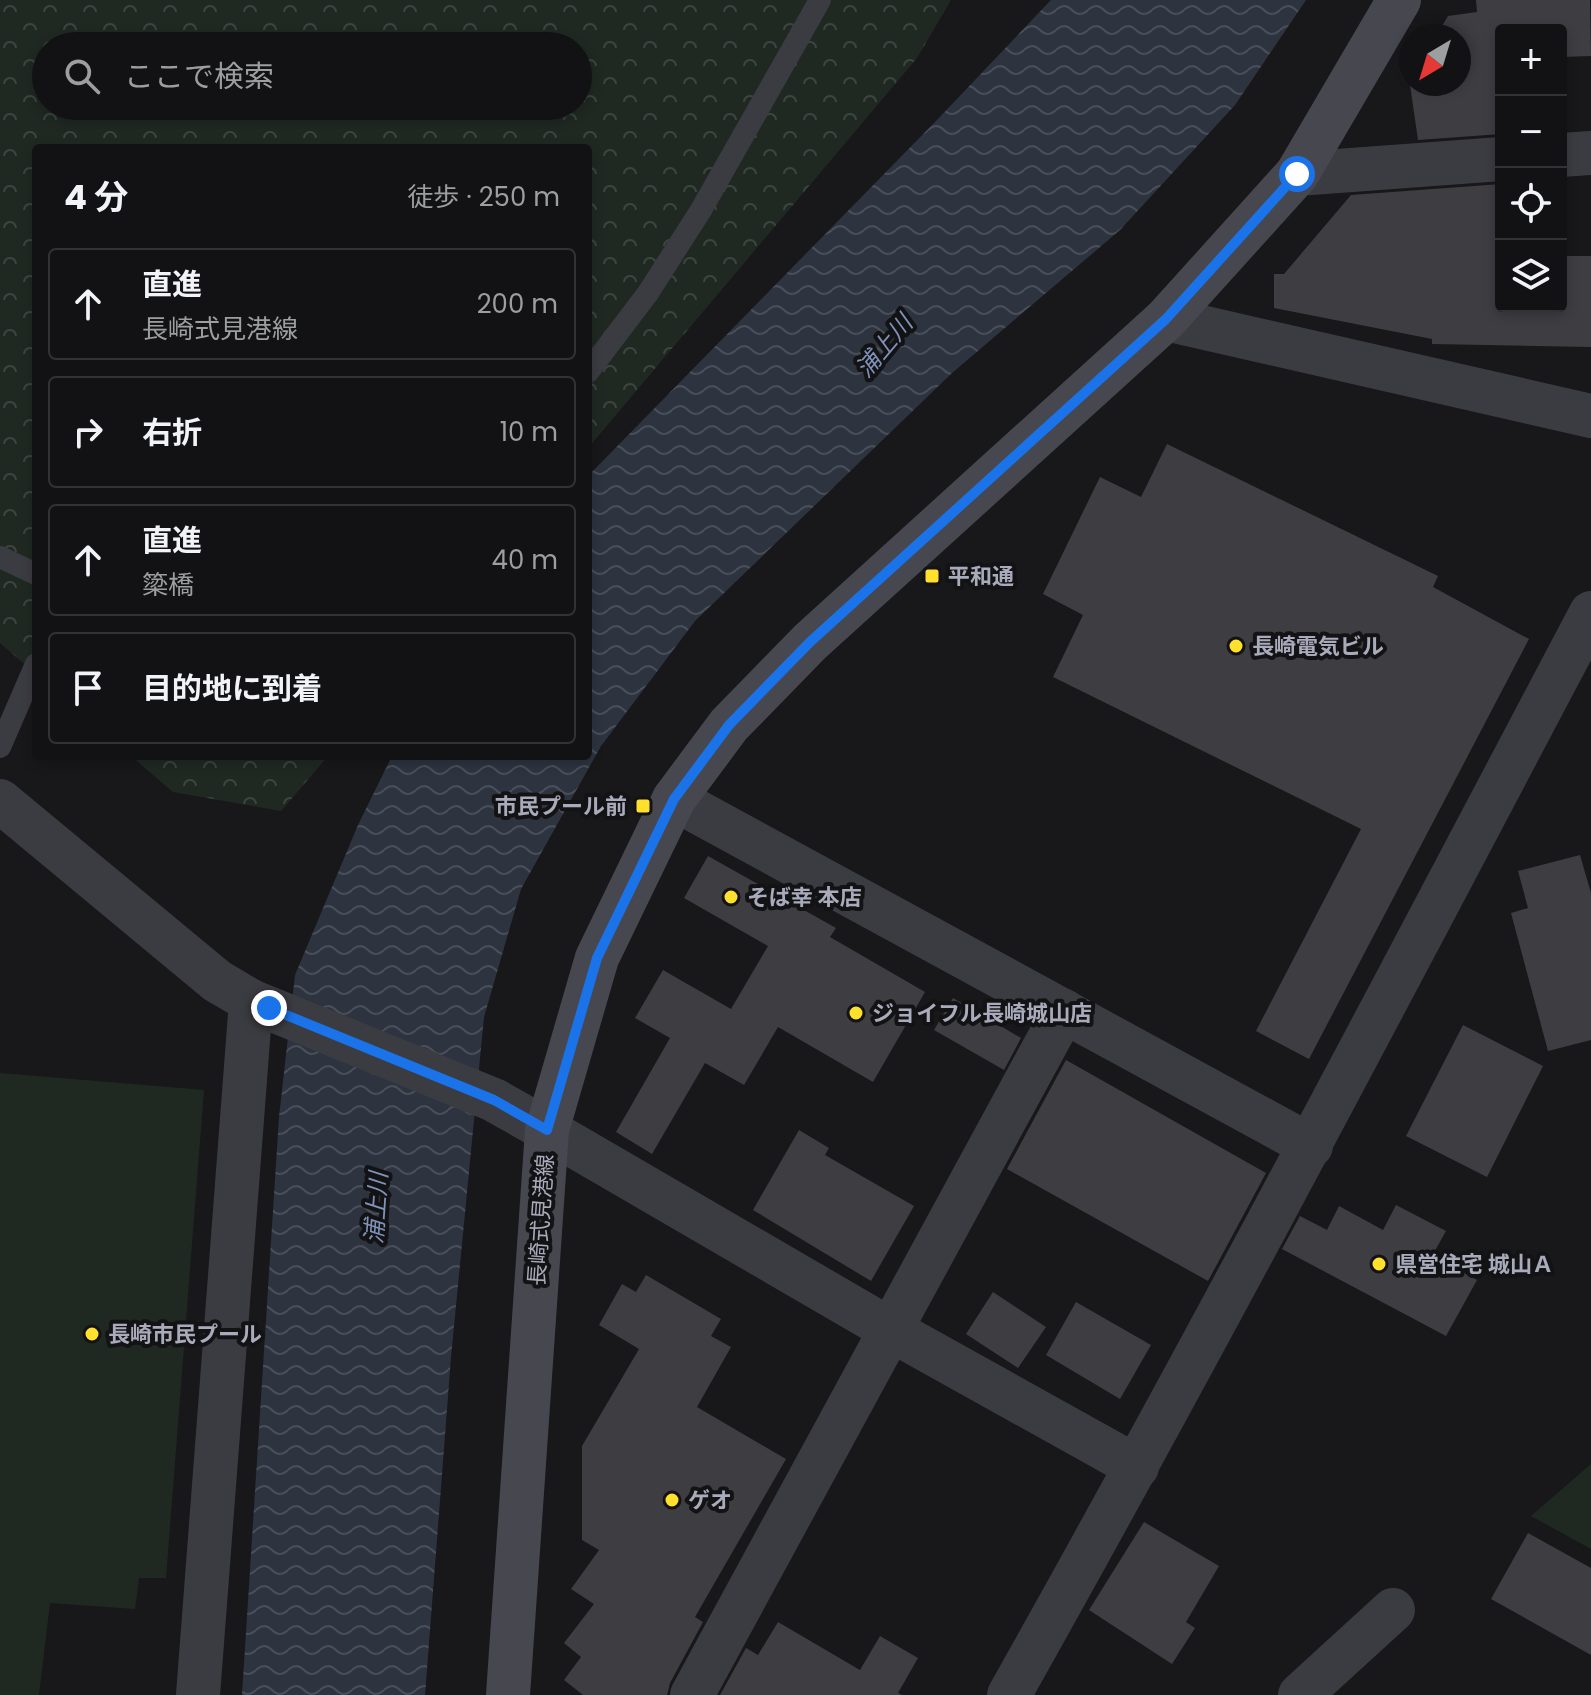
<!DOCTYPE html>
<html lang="ja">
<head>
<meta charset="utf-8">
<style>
  :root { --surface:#121214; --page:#1b1b1d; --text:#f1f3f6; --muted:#9c9ea0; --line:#313234 }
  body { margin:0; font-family:Poppins,"Noto Sans JP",sans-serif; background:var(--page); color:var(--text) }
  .controls { position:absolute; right:24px; top:24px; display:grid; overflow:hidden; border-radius:8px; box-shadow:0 4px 12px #0003 }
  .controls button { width:72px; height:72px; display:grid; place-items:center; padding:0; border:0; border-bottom:2px solid var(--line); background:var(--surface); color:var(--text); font:40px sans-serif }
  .compass { position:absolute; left:1399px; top:24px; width:72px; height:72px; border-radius:50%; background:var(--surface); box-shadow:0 4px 12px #0003; rotate:218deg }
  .stop { position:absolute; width:24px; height:24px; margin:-18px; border:6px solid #1a73e8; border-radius:50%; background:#fff }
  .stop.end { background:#1a73e8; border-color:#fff; box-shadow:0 2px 8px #0008 }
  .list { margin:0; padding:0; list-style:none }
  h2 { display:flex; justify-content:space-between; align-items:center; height:104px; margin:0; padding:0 32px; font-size:34px }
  h2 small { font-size:26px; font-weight:400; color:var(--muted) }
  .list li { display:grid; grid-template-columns:52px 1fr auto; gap:24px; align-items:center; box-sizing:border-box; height:112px; margin:0 16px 16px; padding:0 16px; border:2px solid var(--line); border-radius:8px }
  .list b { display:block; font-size:30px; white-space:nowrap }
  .list p { margin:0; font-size:26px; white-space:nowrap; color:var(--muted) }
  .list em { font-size:26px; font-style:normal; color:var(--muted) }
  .icon { flex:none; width:44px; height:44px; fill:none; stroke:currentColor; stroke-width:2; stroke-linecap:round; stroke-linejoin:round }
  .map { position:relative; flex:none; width:1591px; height:1695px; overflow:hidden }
  .search { position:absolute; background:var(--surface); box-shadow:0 4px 12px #0003; left:32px; top:32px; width:560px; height:88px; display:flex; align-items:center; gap:20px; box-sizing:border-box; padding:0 28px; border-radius:44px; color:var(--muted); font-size:30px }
  .panel { position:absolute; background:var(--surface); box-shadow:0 4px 12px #0003; left:32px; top:144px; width:560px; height:616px; border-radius:8px }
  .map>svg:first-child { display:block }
</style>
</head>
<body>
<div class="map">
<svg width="1591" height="1695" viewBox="0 0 1591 1695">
  <defs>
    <pattern id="park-crowns" width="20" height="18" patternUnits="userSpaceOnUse" patternTransform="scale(2)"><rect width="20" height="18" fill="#1f2922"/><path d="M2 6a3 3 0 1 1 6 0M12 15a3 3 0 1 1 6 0" fill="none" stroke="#3d4540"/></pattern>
    <pattern id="water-waves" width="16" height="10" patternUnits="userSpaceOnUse" patternTransform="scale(2)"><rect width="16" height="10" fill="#2d3440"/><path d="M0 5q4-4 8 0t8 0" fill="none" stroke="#494f5a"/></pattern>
  </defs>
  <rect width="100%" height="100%" fill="#18181a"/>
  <g fill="#1f2922">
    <path d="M0,1073L204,1090L166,1578H139L135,1609L50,1603L39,1695H0Z"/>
    <path d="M1591,1464V1549L1531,1516Z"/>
  </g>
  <g fill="url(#park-crowns)" fill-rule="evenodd">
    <path d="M0,0H951L917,58L588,448V148H36V674L0,643ZM46,46H578V106H46Z"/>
    <path d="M131,756H328L281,811L173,792Z"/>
  </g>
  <path fill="url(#water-waves)" d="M1051,0H1306L1235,105L1120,230L952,373L695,621L601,746L521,889L484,1017L451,1357L425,1695H242L279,1117L295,975L358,825L392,756H588V476L936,121Z"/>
  <g fill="#3e3d42">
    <path d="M1476,0H1590L1591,56L1561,57V30H1501V134L1418,140L1409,78L1411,75V84H1459V36H1436L1448,16L1477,12Z"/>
    <path d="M1501,184V306H1561V256H1591V347L1432,344V339L1274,308V274H1284L1351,195Z"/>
    <path d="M1167,444L1438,576L1433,587L1529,639L1309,1059L1256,1031L1361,829L1053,677L1083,615L1043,594L1100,477L1141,497Z"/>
    <path d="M1580,855L1591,893V1040L1548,1051L1511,913L1528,908L1518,871Z"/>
    <path d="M708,856L836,928L830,937L925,992L873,1082L778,1027L744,1085L705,1063L652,1154L616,1132L670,1038L635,1018L663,970L731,1009L768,946L684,898Z"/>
    <path d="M953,998L1021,1038L1004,1070L934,1030Z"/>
    <path d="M1463,1025L1543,1066L1487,1177L1406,1136Z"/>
    <path d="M1066,1060L1266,1173L1208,1281L1007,1169Z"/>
    <path d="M799,1130L829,1148L825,1155L914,1206L871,1281L753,1210Z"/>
    <path d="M1396,1205L1446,1231L1432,1256L1477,1280L1446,1336L1282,1249L1300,1216L1327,1230L1339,1206L1383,1230Z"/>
    <path d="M646,1275L721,1319L711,1336L731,1347L697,1407L786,1459L695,1617L703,1622L670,1683L667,1695H583L564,1680L581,1657L564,1643L594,1604L571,1589L599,1550L582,1540V1446L639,1349L599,1325L622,1284L636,1292Z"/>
    <path d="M993,1292L1046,1327L1018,1368L966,1334Z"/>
    <path d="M1076,1302L1151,1345L1120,1399L1046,1355Z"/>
    <path d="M1144,1522L1219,1566L1186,1622L1195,1628L1172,1664L1089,1610Z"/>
    <path d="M1528,1533L1591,1568V1655L1491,1599Z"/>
    <path d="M778,1622L860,1670L880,1636L918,1658L898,1693L902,1695H720L746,1648L758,1655Z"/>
  </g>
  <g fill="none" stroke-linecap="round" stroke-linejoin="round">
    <g stroke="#3b3b42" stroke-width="22">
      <path d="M588,372L648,293L701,210L820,0"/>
      <path d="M0,557L36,574"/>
      <path d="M0,747L36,664"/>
    </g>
    <g stroke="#3b3b42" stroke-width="44">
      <path d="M1561,155L1591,153"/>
      <path d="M1297,174L1501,159"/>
      <path d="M674,799L1311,1146"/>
      <path d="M547,1130L891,1330L1137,1467"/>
      <path d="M198,1695L251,1001"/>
      <path d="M692,1695L1064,1011"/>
      <path d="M1009,1695C1210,1338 1400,975 1591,613"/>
      <path d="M1300,1695L1393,1610"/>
    </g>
    <g stroke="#3b3b42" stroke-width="44">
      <path d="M1166,319L1591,416"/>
      <path d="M0,801L217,981L251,1001L494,1100L547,1130"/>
    </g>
    <path stroke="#474750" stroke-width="44" d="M508,1695L547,1130L597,958L674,799L729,725L810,642L1166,319L1297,174L1399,0"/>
  </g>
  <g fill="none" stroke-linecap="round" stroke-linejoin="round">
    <path stroke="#1a73e8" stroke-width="10" d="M269,1008L494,1100L547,1130L597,958L674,799L729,725L810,642L1166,319L1297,174"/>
  </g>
  <g fill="#fee02d" stroke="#131315" stroke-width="3">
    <rect x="924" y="568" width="16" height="16" rx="4"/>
    <circle cx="1236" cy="646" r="8"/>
    <rect x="635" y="798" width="16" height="16" rx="4"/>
    <circle cx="731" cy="897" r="8"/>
    <circle cx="856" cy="1013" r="8"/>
    <circle cx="1379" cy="1264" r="8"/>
    <circle cx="92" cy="1334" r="8"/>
    <circle cx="672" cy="1500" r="8"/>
  </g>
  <g text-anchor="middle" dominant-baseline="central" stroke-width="8" stroke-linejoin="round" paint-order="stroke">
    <g font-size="22" font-weight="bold" fill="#a9abbb" stroke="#131315" text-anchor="start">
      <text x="948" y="576">平和通</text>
      <text x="1252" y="646">長崎電気ビル</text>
      <text x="627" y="806" text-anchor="end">市民プール前</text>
      <text x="747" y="897">そば幸 本店</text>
      <text x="872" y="1013">ジョイフル長崎城山店</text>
      <text x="1395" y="1264">県営住宅 城山Ａ</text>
      <text x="108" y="1334">長崎市民プール</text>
      <text x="688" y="1500">ゲオ</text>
    </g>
    <g font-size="22" fill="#a9abbb" stroke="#131315">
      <text transform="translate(541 1220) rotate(-86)">長崎式見港線</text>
    </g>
    <g font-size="24" font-style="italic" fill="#7f92b8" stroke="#131315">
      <text transform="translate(884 346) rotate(-50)">浦上川</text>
      <text transform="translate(376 1208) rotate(-86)">浦上川</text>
    </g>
  </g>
</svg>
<div class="controls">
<button>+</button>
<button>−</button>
<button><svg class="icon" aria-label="locate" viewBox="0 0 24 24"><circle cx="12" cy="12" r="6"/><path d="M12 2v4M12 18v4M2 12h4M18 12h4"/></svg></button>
<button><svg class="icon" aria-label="layers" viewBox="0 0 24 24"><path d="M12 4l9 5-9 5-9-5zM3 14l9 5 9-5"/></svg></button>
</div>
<svg class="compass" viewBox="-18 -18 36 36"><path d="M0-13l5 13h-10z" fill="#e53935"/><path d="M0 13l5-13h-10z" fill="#9c9ea0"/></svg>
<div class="stop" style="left:1297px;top:174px"></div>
<div class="stop end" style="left:269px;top:1008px"></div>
<div class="search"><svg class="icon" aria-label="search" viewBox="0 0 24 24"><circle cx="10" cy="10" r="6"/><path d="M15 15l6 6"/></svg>ここで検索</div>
<section class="panel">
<h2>4 分<small>徒歩 · 250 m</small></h2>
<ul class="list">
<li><svg class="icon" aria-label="ahead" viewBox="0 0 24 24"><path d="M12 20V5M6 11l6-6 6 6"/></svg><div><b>直進</b><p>長崎式見港線</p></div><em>200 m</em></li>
<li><svg class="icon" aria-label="right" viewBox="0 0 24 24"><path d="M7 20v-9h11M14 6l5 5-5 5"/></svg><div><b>右折</b></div><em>10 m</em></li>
<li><svg class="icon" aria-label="ahead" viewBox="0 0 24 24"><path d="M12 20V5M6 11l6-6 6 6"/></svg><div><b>直進</b><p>簗橋</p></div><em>40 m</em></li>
<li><svg class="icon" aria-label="arrive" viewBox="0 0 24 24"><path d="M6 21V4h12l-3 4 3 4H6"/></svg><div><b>目的地に到着</b></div></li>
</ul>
</section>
</div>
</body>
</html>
